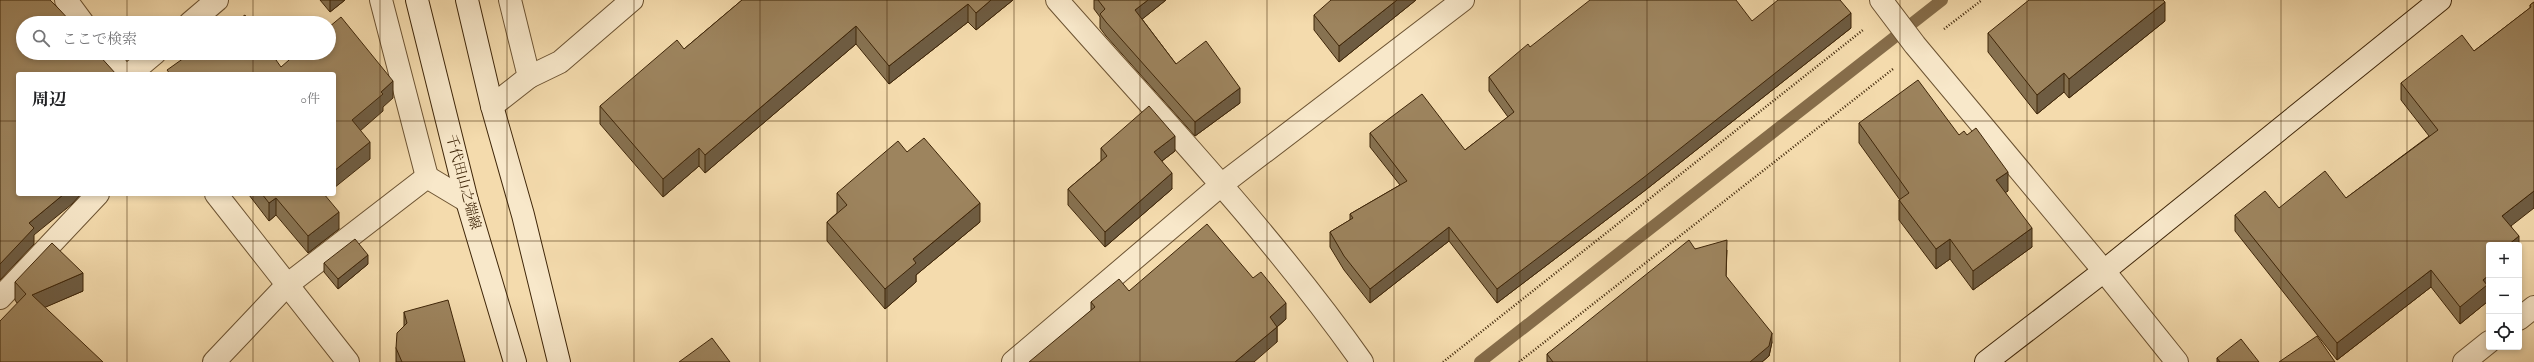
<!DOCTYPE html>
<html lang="ja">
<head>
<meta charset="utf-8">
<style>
  :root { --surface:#fff; --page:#f2f2f2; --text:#202124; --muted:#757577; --line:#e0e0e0 }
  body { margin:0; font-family:"IM FELL English","Noto Serif JP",serif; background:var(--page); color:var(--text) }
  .controls { position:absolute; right:12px; bottom:12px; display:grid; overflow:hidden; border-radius:4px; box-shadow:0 2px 6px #0003 }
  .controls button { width:36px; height:36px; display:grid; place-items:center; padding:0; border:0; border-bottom:1px solid var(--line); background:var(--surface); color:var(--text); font:20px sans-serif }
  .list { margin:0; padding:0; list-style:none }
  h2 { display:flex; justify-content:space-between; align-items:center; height:52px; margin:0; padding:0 16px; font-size:17px }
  h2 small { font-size:13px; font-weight:400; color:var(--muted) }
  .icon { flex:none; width:22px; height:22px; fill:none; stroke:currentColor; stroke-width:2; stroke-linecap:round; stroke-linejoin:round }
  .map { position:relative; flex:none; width:2534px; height:362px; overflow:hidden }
  .search { position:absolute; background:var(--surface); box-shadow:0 2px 6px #0003; left:16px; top:16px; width:320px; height:44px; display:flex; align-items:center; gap:10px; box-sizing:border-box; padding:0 14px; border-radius:22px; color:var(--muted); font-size:15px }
  .panel { position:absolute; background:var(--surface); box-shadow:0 2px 6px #0003; left:16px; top:72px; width:320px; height:124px; border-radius:4px }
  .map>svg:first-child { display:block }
</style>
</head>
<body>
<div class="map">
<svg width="2534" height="362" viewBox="0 0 2534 362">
  <rect width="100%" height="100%" fill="#f4dbad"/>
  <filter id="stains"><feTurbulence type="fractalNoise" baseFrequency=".005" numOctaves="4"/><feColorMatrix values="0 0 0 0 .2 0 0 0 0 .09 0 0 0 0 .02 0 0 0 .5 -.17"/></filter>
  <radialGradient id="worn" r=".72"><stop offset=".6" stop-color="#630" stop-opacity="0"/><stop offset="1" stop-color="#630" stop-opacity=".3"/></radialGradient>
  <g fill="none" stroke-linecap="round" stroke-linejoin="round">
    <path stroke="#866d4a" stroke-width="12" d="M1480,362L1942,0"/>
    <defs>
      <g id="street">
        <path d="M66,0L83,23"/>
        <path d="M381,0L427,177"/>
        <path d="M1057,0C1161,118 1271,233 1362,362"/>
        <path d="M1881,0L1915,45L2104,271L2177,362"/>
        <path d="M190,23L217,0"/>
        <path d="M106,53L122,74"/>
        <path d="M130,74L155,53"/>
        <path d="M529,77L560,62L632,0"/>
        <path d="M492,106L529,77L510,0"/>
        <path d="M216,194L348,362"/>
        <path d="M0,298L98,194"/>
        <path d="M2519,319L2534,307"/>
        <path d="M214,362L287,285L427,177L467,201"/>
        <path d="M1013,362L1221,185L1463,0"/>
        <path d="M2464,362L2489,342"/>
      </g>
      <g id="secondary">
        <path d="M417,0L467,201L515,362"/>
        <path d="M467,0L492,106L523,215L559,362"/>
        <path d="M1986,362L2104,271L2440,0"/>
      </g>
    </defs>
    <use href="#street" stroke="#6c5332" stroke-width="24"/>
    <use href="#secondary" stroke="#3f2609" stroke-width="24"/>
    <g stroke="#3f2609" stroke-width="2.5" stroke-dasharray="1 2" stroke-linecap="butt">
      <path d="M1944,29L1982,0"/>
      <path d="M1443,362L1863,30"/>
      <path d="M1519,362L1893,69"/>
    </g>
    <use href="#street" stroke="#f8e8ca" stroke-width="22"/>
    <use href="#secondary" stroke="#f8e8ca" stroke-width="22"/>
  </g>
  <g fill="#877251" stroke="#3f2609">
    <path d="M320,0H345L330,12Z"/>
    <path d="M742,0H1013L976,30L968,22L889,84L856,44L705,173L699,166L663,197L600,124V106L684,49Z"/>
    <path d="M1094,0H1166L1142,19L1176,64L1240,103L1195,136L1106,36L1100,28V17L1094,9Z"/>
    <path d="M1416,0L1339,62L1314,30V15Z"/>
    <path d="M2534,2L2511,226L2519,245H2489L2487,302L2460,324L2431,287L2337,360L2235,231V215L2346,198L2429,136L2401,100V83L2474,51L2530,8V5Z"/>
    <path d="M1752,21L1851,28L1643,192L1497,303L1449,241L1370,303L1344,270L1330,247V232L1350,220V214L1400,185L1370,147V133L1465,150L1508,117L1489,91V77L1530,47Z"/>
    <path d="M2165,21L2069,98L2064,92L2037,114L1988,52V33Z"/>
    <path d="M1859,123L1959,135L2008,191L2005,192L2032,247L1973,290L1950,259L1936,269L1899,220V200H1900L1859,143Z"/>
    <path d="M1101,148L1175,151L1162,161L1172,189L1105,247L1068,205V189L1101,161Z"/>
    <path d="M907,152L980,222L916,275V282L885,309L827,241V222L837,213V193Z"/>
    <path d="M249,194H327L325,196L339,229L308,253L276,215L269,221L249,195Z"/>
    <path d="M1695,249L1727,250L1726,276L1772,342L1769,356L1762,362H1547V354Z"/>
    <path d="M324,263L368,264L338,289L324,272Z"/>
    <path d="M15,282L83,291L45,307L17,303L15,300Z"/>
    <path d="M1129,291L1286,319L1277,327V342L1091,310V302Z"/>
    <path d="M404,312L465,362H396V348L404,326Z"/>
    <path d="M2217,358L2259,362H2217Z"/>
  </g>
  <g fill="#6e5c42" stroke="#3f2609">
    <path d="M330,0H345L330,12Z"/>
    <path d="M991,0H1013L976,30V13Z"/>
    <path d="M1148,0H1166L1135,25V10Z"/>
    <path d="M1397,0H1416L1339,62V46Z"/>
    <path d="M2165,2V21L2069,98V79Z"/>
    <path d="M968,4V22L889,84V66Z"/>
    <path d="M1851,13V28L1643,192L1497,303V289Z"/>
    <path d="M856,26V44L705,173V155Z"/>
    <path d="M2064,73V92L2037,114V95Z"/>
    <path d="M393,81V98L383,107V111L352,138V120L381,92Z"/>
    <path d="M1240,88V103L1195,136V122Z"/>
    <path d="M1175,136V151L1154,167V152Z"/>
    <path d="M370,142V159L334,188V171Z"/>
    <path d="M699,148V166L663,197V179Z"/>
    <path d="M2008,172V191L1996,199V180Z"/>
    <path d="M1172,173V189L1105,247V232Z"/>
    <path d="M2534,191V208L2502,233V216Z"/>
    <path d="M64,194H81L72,204L34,235V244L0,280V264L29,223Z"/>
    <path d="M276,198V215L269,221V203Z"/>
    <path d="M980,203V222L916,275V282L885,309V289L913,259Z"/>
    <path d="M339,212V229L308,253V236Z"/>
    <path d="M1449,227V241L1370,303V289Z"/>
    <path d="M2032,228V247L1973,290V271Z"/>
    <path d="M2519,236V245H2508Z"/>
    <path d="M1950,239V259L1936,269V249Z"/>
    <path d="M368,255V264L338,289V279Z"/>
    <path d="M2431,270V287L2337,360V343Z"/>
    <path d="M83,273V291L32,313V295Z"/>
    <path d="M2489,275V292L2487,293V302L2460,324V307L2483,280Z"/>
    <path d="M1286,303V319L1270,333V317Z"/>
    <path d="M1277,327V342L1254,362H1235Z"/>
    <path d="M1772,333V342L1769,356L1762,362H1750Z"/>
  </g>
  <g fill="#9d845e" stroke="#3f2609">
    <path d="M0,0H50L59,9L72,23H23V53H97L116,74H18V194H64L29,223L34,228L0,264Z"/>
    <path d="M742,0H991L976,13L968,4L889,66L856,26L705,155L699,148L663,179L600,106L677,40L684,49Z"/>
    <path d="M1098,0H1148L1135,10L1176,64L1206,41L1240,88L1195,122L1106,22L1100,14L1105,9Z"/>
    <path d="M1331,0H1397L1339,46L1314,15Z"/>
    <path d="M1590,0H1736L1752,21L1778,0H1840L1851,13L1643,178L1497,289L1449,227L1370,289L1344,256L1330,232L1353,218L1350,214L1407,181L1370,133L1422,94L1465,150L1514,112L1489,77L1528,44L1530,47Z"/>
    <path d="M2029,0H2163L2165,2L2069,79L2064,73L2037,95L1988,33Z"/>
    <path d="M2534,2V191L2502,216L2519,236L2508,245H2489V275L2483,280L2487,285L2460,307L2431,270L2337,343L2235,215L2265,191L2279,208L2325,171L2346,198L2438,130L2401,83L2462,35L2474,51L2531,7L2530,5Z"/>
    <path d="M245,15L250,23H233Z"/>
    <path d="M341,17L393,81L381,92L383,94L352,120L370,142L334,171V74H170L167,70L191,53H271L281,67L297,53H329V27Z"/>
    <path d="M1918,80L1959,135L1964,131L1967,135L1976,128L2008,172L1996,180L2032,228L1973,271L1950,239L1936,249L1899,200L1909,193L1859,123Z"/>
    <path d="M1149,106L1175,136L1154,152L1172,173L1105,232L1068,189L1107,156L1101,148Z"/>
    <path d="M924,138L980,203L913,259L916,263L885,289L827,222L847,205L837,193L898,141L907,152Z"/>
    <path d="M262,194H324L339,212L308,236L276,198L269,203Z"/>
    <path d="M1207,224L1253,278L1261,272L1286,303L1270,317L1277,327L1235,362H1029L1095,307L1091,302L1119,279L1129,291Z"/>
    <path d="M355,239L368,255L338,279L324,263Z"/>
    <path d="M1689,240L1695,249L1727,240L1726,276L1772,333L1769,346L1750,362H1553L1547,354Z"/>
    <path d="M52,243L83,273L32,295L103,362H0V321L26,294L15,282Z"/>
    <path d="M448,300L465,362H402L396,348L397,333L407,323L404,312Z"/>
    <path d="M2317,336L2335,362H2279Z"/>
    <path d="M712,338L730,362H679Z"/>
    <path d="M2241,339L2259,362H2220L2217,358Z"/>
  </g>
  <path fill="none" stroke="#3f2609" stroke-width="1" stroke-opacity="0.55" d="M127,0V23M253,0V23M380,0V362M507,0V362M634,0V362M760,0V362M887,0V362M1014,0V362M1140,0V362M1267,0V362M1394,0V362M1520,0V362M1647,0V362M1774,0V362M1900,0V362M2027,0V362M2154,0V362M2281,0V362M2407,0V362M127,53V74M253,53V74M0,121H18M334,121H2534M127,194V362M253,194V362M0,241H2534"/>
  <g text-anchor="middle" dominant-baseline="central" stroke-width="3.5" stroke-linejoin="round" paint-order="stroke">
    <g font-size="14" fill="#3f2609" stroke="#f8e8ca">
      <text transform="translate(463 182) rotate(75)">千代田山之端線</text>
    </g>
  </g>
  <rect width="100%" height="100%" filter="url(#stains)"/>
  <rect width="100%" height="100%" fill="url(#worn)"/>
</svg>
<div class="controls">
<button>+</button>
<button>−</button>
<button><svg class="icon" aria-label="locate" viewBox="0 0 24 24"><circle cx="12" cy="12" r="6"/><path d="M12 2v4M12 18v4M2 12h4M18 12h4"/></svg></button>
</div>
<div class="search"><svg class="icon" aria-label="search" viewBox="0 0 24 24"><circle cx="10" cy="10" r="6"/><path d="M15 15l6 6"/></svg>ここで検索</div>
<section class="panel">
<h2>周辺<small>0件</small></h2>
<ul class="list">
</ul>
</section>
</div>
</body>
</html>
